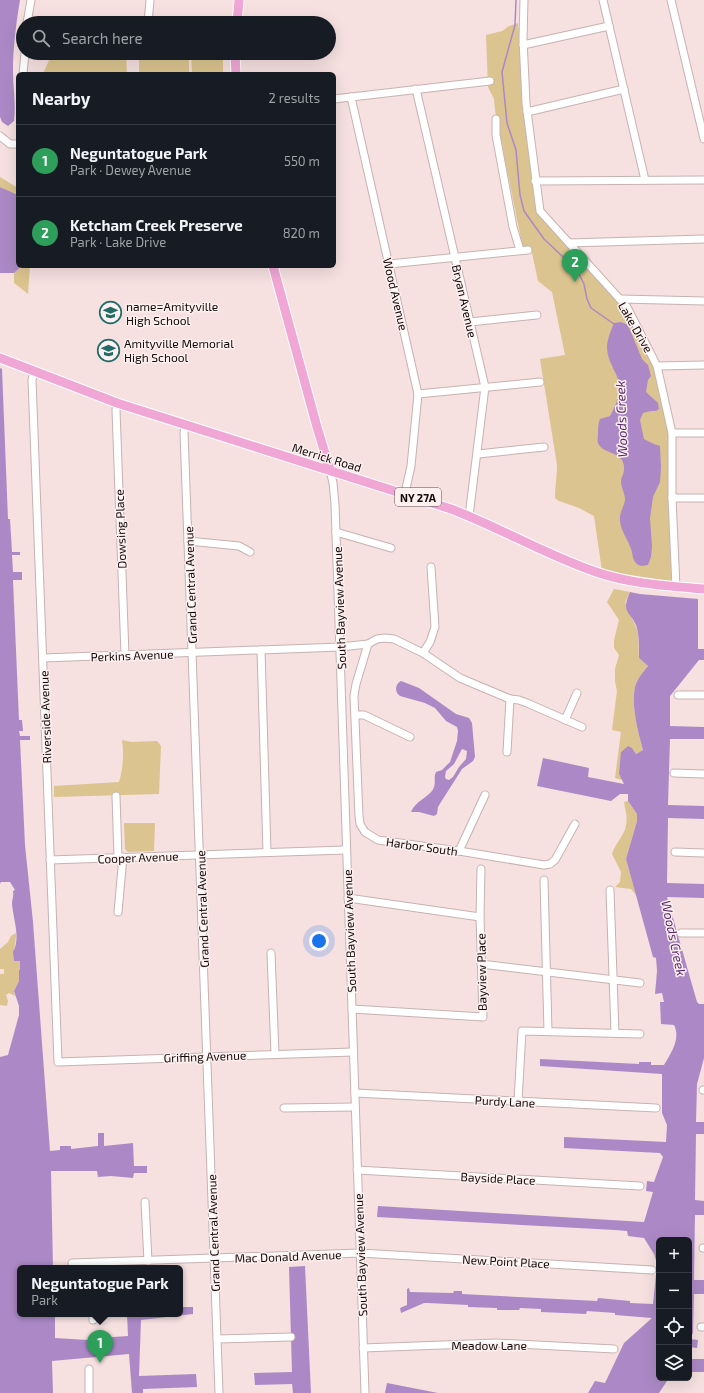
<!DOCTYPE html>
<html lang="en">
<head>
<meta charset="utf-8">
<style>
  :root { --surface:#171b24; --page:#242831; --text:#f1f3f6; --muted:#9ea1a6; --line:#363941; --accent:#d93025 }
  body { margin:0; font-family:"Exo 2",sans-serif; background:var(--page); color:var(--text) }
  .controls { position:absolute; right:12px; bottom:12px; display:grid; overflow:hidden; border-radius:6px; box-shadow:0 4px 16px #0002 }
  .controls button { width:36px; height:36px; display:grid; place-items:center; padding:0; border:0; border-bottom:1px solid var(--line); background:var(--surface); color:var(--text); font:20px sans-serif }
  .you { position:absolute; left:319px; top:941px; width:14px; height:14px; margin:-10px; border:3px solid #fff; border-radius:50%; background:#1a73e8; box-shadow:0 0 0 6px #1a73e833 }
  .badge { display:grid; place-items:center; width:26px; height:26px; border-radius:50%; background:var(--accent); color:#fff; font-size:13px; font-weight:700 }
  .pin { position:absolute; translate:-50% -33px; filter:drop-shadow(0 1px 2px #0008) }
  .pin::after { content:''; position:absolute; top:21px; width:14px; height:12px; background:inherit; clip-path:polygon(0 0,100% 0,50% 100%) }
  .popup { position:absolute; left:17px; top:1265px; width:166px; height:52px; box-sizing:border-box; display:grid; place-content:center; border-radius:6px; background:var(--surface); filter:drop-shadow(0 1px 3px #0005); font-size:13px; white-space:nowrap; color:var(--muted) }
  .popup b { font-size:15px; color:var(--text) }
  .popup::after { content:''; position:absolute; left:50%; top:100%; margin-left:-8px; border:8px solid transparent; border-top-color:var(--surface) }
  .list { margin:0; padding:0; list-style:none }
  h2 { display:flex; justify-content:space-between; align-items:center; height:52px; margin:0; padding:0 16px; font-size:17px }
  h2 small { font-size:13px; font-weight:400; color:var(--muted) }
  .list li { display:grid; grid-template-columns:26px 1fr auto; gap:12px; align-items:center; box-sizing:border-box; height:72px; padding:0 16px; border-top:1px solid var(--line) }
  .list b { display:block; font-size:15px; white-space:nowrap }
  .list p { margin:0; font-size:13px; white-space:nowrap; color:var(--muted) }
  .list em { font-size:13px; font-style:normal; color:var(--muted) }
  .icon { flex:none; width:22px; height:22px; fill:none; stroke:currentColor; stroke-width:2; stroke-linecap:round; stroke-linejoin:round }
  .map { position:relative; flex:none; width:704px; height:1393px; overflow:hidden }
  .search { position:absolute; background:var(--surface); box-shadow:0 4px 16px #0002; left:16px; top:16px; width:320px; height:44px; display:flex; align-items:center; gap:10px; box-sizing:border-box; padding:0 14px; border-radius:22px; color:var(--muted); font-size:15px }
  .panel { position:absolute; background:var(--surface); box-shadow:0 4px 16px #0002; left:16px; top:72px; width:320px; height:196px; border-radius:6px }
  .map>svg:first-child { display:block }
</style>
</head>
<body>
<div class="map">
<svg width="704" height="1393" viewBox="0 0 704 1393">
  <rect width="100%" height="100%" fill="#f6e0e0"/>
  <g fill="#dbc48f">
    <path d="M518,23L519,33L521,75L538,213L626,310L643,341L656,374L671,434V581L602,571L594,516L579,508L559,501L555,498C555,487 557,476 557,465L540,359L565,355L552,292L538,281L532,253L524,254L495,110L494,99L488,87L486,35L502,31L509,26Z"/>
    <path d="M56,53H113L119,60V53H126L127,74H43L50,58Z"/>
    <path d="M191,53H223V74H192Z"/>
    <rect x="139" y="54" width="50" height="20"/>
    <path d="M0,177L18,188V195L0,187Z"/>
    <path d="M22,266H30L28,294L14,283V273Z"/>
    <path d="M614,589L630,592L625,602L638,632L639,658L648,666C643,672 637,679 635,687C631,705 638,733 643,750L636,754L632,748L619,774L622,780L615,778L621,732L612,730L617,691L615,681V669L619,655L614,648V640L619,620L607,602Z"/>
    <path d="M122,740L131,742L157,741L161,746L159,794L54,797V786L119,782C123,769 124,754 122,740Z"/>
    <path d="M628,801L637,814V821L626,859L636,895L631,889L615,887L620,882L621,872L612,854C615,843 625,835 626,825C628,817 625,809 624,802Z"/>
    <path d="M124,823H155L154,851L128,852L125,849Z"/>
    <path d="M16,933C16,943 13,951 14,961H20V970H19V981L14,991L15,996L9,993L6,995L8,1001L7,1006L0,1005V974H4V969H0V949L8,942L11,936Z"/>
  </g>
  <g fill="#ac89c6" fill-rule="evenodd">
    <path d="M0,0H20C16,24 13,48 13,71C13,89 16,103 14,121L8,126L2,122L0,117Z"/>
    <path d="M0,187L18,195V266H22L14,273H0Z"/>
    <path d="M621,322L628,325L642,359L648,365L651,376L648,380L646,392L658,403L659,409L656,411H651L643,413L640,420L644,439L654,444L660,446L661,467L660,482L653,497L650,518L652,546L651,557L648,565C643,566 640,567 636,563C632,559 633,554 631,549C628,539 621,532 620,521C619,513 624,507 625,500C625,493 621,488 621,482C621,477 624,474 624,470C626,451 603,455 598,443C597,441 598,437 598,434C598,428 598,424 600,419L610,416C617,403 623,389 616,374C612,366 607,357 607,347C607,340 611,330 614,323Z"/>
    <path d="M0,368L2,369L8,519H10L12,552H20V555H12L13,572H22V580H13L19,720H22L23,731H19L20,736H30V740H20L25,845L33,922L50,1151L60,1150V1146H71V1149L98,1146V1133H104V1146L133,1143L134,1166H147V1173H134L133,1178L111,1176L98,1177L97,1171H51L53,1268H20V1314H55V1338L88,1340L98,1338L128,1336L127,1314H180V1307H193V1314L141,1320L139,1376L196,1374L197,1387L143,1389V1393H132L129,1354L52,1361L53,1393H0V1057L8,1055L19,1015V1006L14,991L19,981V970H20V961H14L13,952C21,938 13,918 12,904C12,899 14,896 13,891L15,890L10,882H1L0,884Z"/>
    <path d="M630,592L640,594L698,599V649H704V660H699L670,696V726L704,727V739H670L668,805L704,806V819L668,818L667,883L704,884V898L667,897L697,1002L699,1004H704V1058L697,1084L696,1122H704V1134H696L695,1200L704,1201V1215H695L694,1280H704V1294H694L693,1333L690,1339L698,1340L697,1348L689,1347V1240H659V1378H669L659,1393H588L595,1381L605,1383L624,1343L652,1318L615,1315V1313L587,1311L586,1314L541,1312V1309L520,1308L519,1310H497V1308L468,1307V1305L428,1303H424L401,1313L400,1308L407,1305V1289L409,1288L410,1292L453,1293L454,1291H462V1294L597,1301L598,1298L630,1301V1303L653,1304L657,1264L654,1254L644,1238L628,1236L627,1231L615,1230L377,1217L378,1206L644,1222L653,1192L646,1191L647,1181L654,1182L663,1157L660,1153L564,1148V1137L666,1142L667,1125L662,1113V1074L540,1066V1059L639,1064V1062H651V1065H664C671,1053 681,1039 674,1025L661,1024L660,1002H664L662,993L655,994L657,971L656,958L653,957L626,859L637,821V814L628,801V794H620L611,801L537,786L543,758L589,768L588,777L624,784L619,774L621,752L628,746L632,748L636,754L643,750C638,732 631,706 635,687C637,679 643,672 648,666L639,658C639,650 639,641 638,632C634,611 619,616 630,592Z"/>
    <path d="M401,681L419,688L456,714L469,718L472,723L475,757L473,761L462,769L441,802L438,807L437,814L434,816L419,812H411C415,802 425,799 432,791C437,784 433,778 436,772L442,770L450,762L457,741L458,731L457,727L446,721L435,708L425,703L400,696L397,693C395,688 396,684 401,681ZM462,749L467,751L466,759L459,767L453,777L449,780L446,779L445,777L446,771L454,764Z"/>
    <path d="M305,1266L311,1393H293L292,1384L255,1385L254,1373L292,1372L289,1267Z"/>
    <rect x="689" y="1359" width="15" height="13"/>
    <path d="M387,1383L438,1393H385Z"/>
  </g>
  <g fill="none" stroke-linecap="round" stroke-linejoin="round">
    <path stroke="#ac89c6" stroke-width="1.5" d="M516,0L515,25L502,72L507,123L516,150L520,195L524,211L544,239L577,270L584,284L587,299L591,308L614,324"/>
    <defs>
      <g id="minor">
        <path d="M524,0L523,39L526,103L540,211L627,307L657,366L672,433V498L676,587"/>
        <path d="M603,0L645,180"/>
        <path d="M671,0L704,139"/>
        <path d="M27,23L31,0"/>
        <path d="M148,23L150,0"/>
        <path d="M523,45L609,26"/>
        <path d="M23,74L25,53"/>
        <path d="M416,89L485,387L469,516"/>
        <path d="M351,97L418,394L411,466L405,493"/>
        <path d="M334,99L490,81"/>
        <path d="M527,112L624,89"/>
        <path d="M496,119V135L513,227L520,250"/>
        <path d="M0,136L10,144H18"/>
        <path d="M535,181L704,180"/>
        <path d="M569,243L704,239"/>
        <path d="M389,264L528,250"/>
        <path d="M620,299L704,301"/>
        <path d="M470,322L537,315"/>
        <path d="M657,366L704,365"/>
        <path d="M34,372L32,380L58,1062L353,1052"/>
        <path d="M418,394L540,382"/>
        <path d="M117,403L116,410L125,655"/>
        <path d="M185,425L184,433L219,1393"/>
        <path d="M672,433H704"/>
        <path d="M478,454L544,447"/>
        <path d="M330,470L333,483L335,504L365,1393"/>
        <path d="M672,498H704"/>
        <path d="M336,532L391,548"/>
        <path d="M188,541L239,546L250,552"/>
        <path d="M368,644L356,684L354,696L359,816L360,824L365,832L378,840L459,851L544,865L550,864L555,860L575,824"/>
        <path d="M261,650L267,852"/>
        <path d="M423,653L430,642L435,627L431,567"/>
        <path d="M43,658L340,647L368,644L377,639L385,638L394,639L423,653L460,678L510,699L507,752"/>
        <path d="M678,695H704"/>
        <path d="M510,699L519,700L527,703L582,727"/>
        <path d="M355,715H364L410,737"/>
        <path d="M565,720L577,693"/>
        <path d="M674,773L704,774"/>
        <path d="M116,796L118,857"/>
        <path d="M459,851L485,795"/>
        <path d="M675,852L704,853"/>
        <path d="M50,860L346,850"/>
        <path d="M544,880L548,1031"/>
        <path d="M610,890L615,1033"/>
        <path d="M348,898L480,917"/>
        <path d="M118,912L123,857"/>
        <path d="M681,933H704"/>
        <path d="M271,953L275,1054"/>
        <path d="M481,964L640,983"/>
        <path d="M352,1009L483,1017L480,917L481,869"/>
        <path d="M703,1090H704"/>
        <path d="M355,1093L656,1108"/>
        <path d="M518,1101L522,1031L640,1034"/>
        <path d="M284,1108L355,1107"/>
        <path d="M357,1170L640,1186"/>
        <path d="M145,1202L148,1261"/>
        <path d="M703,1248H704"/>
        <path d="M72,1263L360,1253L652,1270"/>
        <path d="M93,1314V1320"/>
        <path d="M701,1327H704"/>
        <path d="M217,1339L291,1337"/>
        <path d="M363,1348L496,1343L614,1349"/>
        <path d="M89,1369V1393"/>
      </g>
      <g id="major">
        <path d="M237,23L239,0"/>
        <path d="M235,53L236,74"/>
        <path d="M273,266L317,427L330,470"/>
        <path d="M0,358L117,403L451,509C501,528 546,555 596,572C631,584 668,586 704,589"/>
      </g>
    </defs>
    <use href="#minor" stroke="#c7b2b2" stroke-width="9"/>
    <use href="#major" stroke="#fff" stroke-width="11"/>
    <use href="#minor" stroke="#fff" stroke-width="7"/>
    <use href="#major" stroke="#f1a7d5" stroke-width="9"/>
  </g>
  <defs>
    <symbol id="school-ring" viewBox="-11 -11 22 22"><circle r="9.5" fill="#fdf0ef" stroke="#216c67" stroke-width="1.5"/><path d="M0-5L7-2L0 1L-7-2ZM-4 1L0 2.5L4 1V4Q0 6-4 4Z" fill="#216c67"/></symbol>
  </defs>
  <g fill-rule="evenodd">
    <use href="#school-ring" x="98" y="300" width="25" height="25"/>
    <use href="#school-ring" x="96" y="338" width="25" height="25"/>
  </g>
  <g text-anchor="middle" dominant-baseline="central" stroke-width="3" stroke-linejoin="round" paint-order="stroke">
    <rect fill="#fdf0ef" stroke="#584f4f" stroke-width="1" x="395" y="488" width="46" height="18" rx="3"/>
    <g font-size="11" font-weight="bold" fill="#110a0a">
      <text x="418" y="497">NY 27A</text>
    </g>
    <g font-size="12" fill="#110a0a" stroke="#fdf0ef">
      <text transform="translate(396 294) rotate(77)">Wood Avenue</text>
      <text transform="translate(465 301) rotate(77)">Bryan Avenue</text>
      <text transform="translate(636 327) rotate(60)">Lake Drive</text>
      <text transform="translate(327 457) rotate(17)">Merrick Road</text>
      <text transform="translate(120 529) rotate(-92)">Dowsing Place</text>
      <text transform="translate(190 585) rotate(-92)">Grand Central Avenue</text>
      <text transform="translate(339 608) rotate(-92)">South Bayview Avenue</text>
      <text transform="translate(132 655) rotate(-2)">Perkins Avenue</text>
      <text transform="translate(45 717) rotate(-92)">Riverside Avenue</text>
      <text transform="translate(422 846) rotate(8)">Harbor South</text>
      <text transform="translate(138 857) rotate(-2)">Cooper Avenue</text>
      <text transform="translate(202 909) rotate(-92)">Grand Central Avenue</text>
      <text transform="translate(349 931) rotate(-92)">South Bayview Avenue</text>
      <text transform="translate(481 972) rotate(-91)">Bayview Place</text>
      <text transform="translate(205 1056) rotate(-2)">Griffing Avenue</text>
      <text transform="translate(505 1101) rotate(3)">Purdy Lane</text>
      <text transform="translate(498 1178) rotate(3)">Bayside Place</text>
      <text transform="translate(213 1233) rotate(-92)">Grand Central Avenue</text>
      <text transform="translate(360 1255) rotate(-92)">South Bayview Avenue</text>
      <text transform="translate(288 1256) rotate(-2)">Mac Donald Avenue</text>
      <text transform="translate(506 1261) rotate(3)">New Point Place</text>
      <text x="489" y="1345">Meadow Lane</text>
    </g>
    <g font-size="12" fill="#110a0a" stroke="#fdf0ef" text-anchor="start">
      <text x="126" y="306">name=Amityville<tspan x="126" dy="14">High School</tspan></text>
      <text x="124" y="343">Amityville Memorial<tspan x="124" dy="14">High School</tspan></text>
    </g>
    <g font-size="13" font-style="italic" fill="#552770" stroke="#fdf0ef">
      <text transform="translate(621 419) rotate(-92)">Woods Creek</text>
      <text transform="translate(674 938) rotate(78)">Woods Creek</text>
    </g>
  </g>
</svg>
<div class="controls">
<button>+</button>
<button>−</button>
<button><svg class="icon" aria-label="locate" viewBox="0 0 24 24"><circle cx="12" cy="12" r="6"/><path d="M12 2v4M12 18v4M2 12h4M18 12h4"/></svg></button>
<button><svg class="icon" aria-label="layers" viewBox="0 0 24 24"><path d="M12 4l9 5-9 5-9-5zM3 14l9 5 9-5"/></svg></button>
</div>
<div class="you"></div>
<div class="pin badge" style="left:100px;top:1363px;background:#2e9e5b">1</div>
<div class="popup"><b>Neguntatogue Park</b>Park</div>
<div class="pin badge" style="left:575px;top:282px;background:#2e9e5b">2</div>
<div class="search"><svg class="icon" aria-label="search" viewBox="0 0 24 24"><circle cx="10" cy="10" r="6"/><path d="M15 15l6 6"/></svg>Search here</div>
<section class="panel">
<h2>Nearby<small>2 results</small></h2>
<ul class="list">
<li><span class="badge" style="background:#2e9e5b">1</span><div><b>Neguntatogue Park</b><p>Park · Dewey Avenue</p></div><em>550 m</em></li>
<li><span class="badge" style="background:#2e9e5b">2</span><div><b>Ketcham Creek Preserve</b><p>Park · Lake Drive</p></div><em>820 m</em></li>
</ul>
</section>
</div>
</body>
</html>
